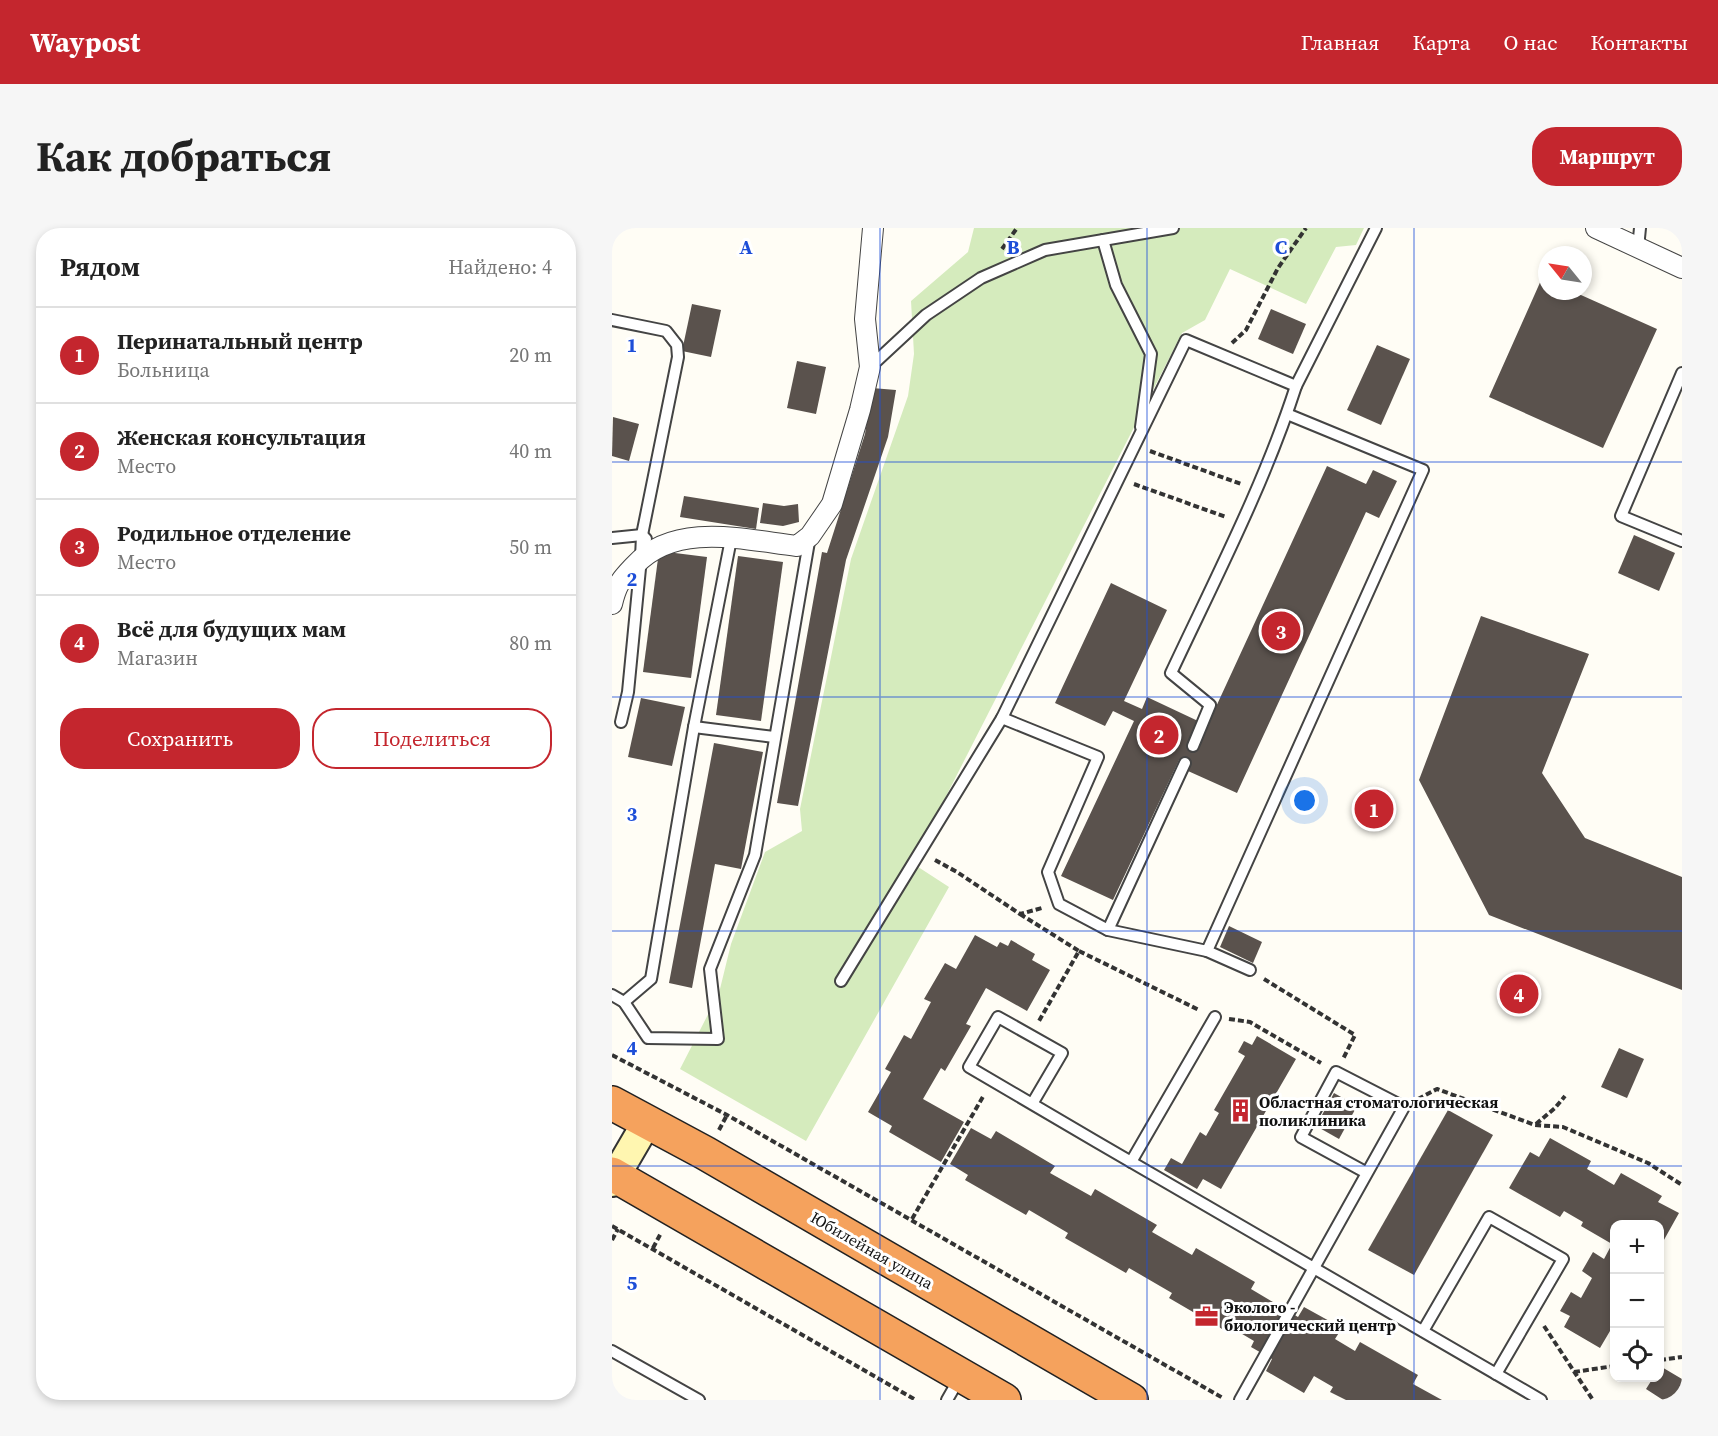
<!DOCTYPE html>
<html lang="ru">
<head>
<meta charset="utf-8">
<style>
  :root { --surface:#fff; --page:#f6f6f6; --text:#222; --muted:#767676; --line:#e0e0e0; --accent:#c4262e }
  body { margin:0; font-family:"Source Serif 4",serif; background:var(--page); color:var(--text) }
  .controls { position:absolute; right:18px; bottom:18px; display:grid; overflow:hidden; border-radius:12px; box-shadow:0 3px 9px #0003 }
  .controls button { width:54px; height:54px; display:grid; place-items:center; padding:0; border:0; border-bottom:2px solid var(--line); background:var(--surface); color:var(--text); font:30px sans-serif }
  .compass { position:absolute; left:926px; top:18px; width:54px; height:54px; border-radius:50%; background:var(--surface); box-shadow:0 3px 9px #0003; rotate:300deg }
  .you { position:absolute; left:693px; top:573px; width:21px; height:21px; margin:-15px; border:4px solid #fff; border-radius:50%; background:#1a73e8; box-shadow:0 0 0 9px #1a73e833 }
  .badge { display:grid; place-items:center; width:39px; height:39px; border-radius:50%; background:var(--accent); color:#fff; font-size:20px; font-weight:700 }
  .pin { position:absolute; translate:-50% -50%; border:3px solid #fff; box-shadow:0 2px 6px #0006 }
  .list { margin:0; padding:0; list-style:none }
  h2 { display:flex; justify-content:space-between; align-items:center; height:78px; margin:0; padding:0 24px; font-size:26px }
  h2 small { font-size:20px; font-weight:400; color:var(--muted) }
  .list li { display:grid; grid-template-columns:39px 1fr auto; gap:18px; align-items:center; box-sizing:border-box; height:96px; padding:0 24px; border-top:2px solid var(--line) }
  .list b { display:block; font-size:22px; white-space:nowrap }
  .list p { margin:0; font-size:20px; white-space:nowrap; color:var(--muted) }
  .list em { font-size:20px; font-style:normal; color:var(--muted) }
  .actions { display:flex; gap:12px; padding:18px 24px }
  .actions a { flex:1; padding:14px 0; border:2px solid var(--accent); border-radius:24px; text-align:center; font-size:21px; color:var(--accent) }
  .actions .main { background:var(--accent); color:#fff }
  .icon { flex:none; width:33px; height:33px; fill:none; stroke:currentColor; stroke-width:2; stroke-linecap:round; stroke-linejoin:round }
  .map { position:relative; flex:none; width:1070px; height:1172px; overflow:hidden; border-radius:24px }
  header { display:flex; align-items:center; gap:36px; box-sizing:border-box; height:84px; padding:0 30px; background:var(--accent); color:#fff }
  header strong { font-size:28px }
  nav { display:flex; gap:33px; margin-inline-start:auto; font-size:21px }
  .intro { display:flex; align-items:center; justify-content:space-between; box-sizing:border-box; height:144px; padding:0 36px }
  h1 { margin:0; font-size:42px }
  .button { padding:15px 27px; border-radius:24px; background:var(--accent); color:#fff; font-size:21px; font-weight:700 }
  main { display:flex; gap:36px; padding:0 36px }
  aside { flex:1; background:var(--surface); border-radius:24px; box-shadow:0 3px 9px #0003 }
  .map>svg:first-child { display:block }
</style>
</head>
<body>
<header>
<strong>Waypost</strong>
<nav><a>Главная</a><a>Карта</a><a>О нас</a><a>Контакты</a></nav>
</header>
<div class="intro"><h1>Как добраться</h1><a class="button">Маршрут</a></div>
<main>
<aside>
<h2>Рядом<small>Найдено: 4</small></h2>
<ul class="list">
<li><span class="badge">1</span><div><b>Перинатальный центр</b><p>Больница</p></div><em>20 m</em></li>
<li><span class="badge">2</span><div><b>Женская консультация</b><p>Место</p></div><em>40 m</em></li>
<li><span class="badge">3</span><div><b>Родильное отделение</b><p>Место</p></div><em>50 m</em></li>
<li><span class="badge">4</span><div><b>Всё для будущих мам</b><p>Магазин</p></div><em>80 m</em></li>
</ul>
<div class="actions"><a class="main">Сохранить</a><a>Поделиться</a></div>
</aside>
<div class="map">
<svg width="1070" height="1172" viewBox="0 0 1070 1172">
  <rect width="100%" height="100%" fill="#fffdf5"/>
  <path fill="#d5ebbd" d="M362,0H752L744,17L724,19L694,76L618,41L593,92L570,105L300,635L337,659L194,913L68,841L107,765L119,716L153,624L190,603L188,581L239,331L296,168L302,126L299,73L356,24Z"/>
  <g fill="#5a524d">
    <path d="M930,50L935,52V63H960L1045,101L991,220L877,169Z"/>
    <path d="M80,76L109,82L99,129L70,123Z"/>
    <path d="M659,81L694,96L681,126L646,111Z"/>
    <path d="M765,117L798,131L769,197L735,182Z"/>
    <path d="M185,133L214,139L204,186L175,180Z"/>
    <path d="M260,160L284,162L276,209L234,332L186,578L165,575L210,324L215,325L253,206Z"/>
    <path d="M1,189L27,196L17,233L0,228Z"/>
    <path d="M715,238L754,256L761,242L785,253L767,290L754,284L625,565L576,543L579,537L567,532L501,672L449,648L522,493L501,483L493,498L443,475L499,355L555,382L512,473L530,481L535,469L586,493L575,516L585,520Z"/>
    <path d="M72,268L147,280L144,301L68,289Z"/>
    <path d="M151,275L172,278L186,276L187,294L171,298L148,295Z"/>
    <path d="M1022,307L1063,325L1047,363L1006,345Z"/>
    <path d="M47,323L95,329L79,450L31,444Z"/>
    <path d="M126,328L171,334L149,493L104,487Z"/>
    <path d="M869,388L977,426L930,545L973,610L1070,649V762L877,687L807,552Z"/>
    <path d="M29,470L73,479L60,538L16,529Z"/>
    <path d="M102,515L151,524L129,641L103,636L80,760L57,755Z"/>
    <path d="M617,698L650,714L641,735L608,719Z"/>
    <path d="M363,707L385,719L388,714L396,718L399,712L423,726L420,732L438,742L415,783L374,760L354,796L359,798L333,843L329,840L311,871L352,894L329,934L277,904L280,898L256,884L279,844L273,841L292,807L299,811L319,774L312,771L333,735L344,741Z"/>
    <path d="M645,808L684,831L609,961L591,951L585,961L552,942L559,930L570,936L588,904L594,908L607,885L602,882L633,828L626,824L632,813L640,817Z"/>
    <path d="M1007,820L1032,831L1015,870L989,859Z"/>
    <path d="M722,865L745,878L727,911L704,898Z"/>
    <path d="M836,882L881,907L802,1047L756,1022Z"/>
    <path d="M359,900L379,911L384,903L443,938L438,945L479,968L483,961L545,997L540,1004L580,1027L584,1020L643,1054L639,1061L686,1089L692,1079L730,1100L723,1111L743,1123L748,1114L806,1147L801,1156L830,1172H734L718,1164L721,1159L702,1148L692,1165L654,1143L660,1131L639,1119L642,1113L620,1100L617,1105L557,1070L560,1065L517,1040L514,1045L453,1010L456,1005L417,982L414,987L353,952L356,947L338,936Z"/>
    <path d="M938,910L979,933L975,941L1002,957L1009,945L1050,968L1046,974L1067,985L1048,1019V996H1002V1105L998,1103L988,1120L952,1099L958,1088L948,1083L959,1064L969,1070L980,1050L970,1043L981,1024L992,1031L1000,1016L969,998L971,994L952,983L948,989L897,960L918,924L927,929Z"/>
    <path d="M1048,1138L1070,1151V1172H1051L1034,1161L1041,1150H1048Z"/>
  </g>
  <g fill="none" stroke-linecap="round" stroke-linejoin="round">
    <defs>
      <g id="lane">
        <path d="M491,12L504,57L539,126L529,199"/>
        <path d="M1026,20L1028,0"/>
        <path d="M0,92L54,103L65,117L66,129L30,307L29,330L16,464L9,494"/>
        <path d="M258,139L314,87L369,50L433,22L561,0"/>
        <path d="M1070,145L1009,288L1070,313"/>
        <path d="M0,310L30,307L34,311"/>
        <path d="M390,490L486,529L436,644L447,676L496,702L595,723L811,242L675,186"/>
        <path d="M82,499L162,509"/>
        <path d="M581,518L598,477L559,445C603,351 652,257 684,158"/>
        <path d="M496,702L573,535"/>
        <path d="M595,723L638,742"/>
        <path d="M229,753L390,490L574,112L684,158L764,0"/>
        <path d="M0,767L12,774L36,810L106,811L98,741L143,627L198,308"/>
        <path d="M12,774L39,751L82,499L119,311"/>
        <path d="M420,876L450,825L386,789L357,839C547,951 738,1061 929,1172"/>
        <path d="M519,934L603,789"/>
        <path d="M811,1103L877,989L951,1031L884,1146"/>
        <path d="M0,1123L87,1172"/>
        <path d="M335,1172L347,1151"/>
        <path d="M628,1172L792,879L724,844L689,909L755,945"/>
      </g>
      <g id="street">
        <path d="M984,0L1070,40"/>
        <path d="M0,376C5,355 9,352 23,337C64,293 133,312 185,318L198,308L220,276L248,182L258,139L253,91L261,0"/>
      </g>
      <path id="secondary" d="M0,954L35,894"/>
      <g id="highway">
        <path d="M0,875L93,925L519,1172"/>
        <path d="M0,946L392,1172"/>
      </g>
    </defs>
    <use href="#lane" stroke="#444" stroke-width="14"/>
    <use href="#street" stroke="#444" stroke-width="22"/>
    <use href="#secondary" stroke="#333" stroke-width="32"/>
    <use href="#highway" stroke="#222" stroke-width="36"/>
    <g stroke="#333" stroke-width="4" stroke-dasharray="6 3" stroke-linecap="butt">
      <path d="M390,21L405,0"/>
      <path d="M620,115L634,102L666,40L694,0"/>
      <path d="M538,223L629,256"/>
      <path d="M522,256L614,289"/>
      <path d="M323,632L345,644L408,686L430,680"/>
      <path d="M408,686L467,723L427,793"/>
      <path d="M467,723L587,782"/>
      <path d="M652,751L743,807L731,831"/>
      <path d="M617,791L638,794L709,835"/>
      <path d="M0,827L115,887L611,1170"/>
      <path d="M806,871L825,861L923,897L951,899L1036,935L1070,957"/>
      <path d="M924,896L943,880L953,868"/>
      <path d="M107,902L115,887"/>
      <path d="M300,991L372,867"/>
      <path d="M0,998L304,1172"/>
      <path d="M0,1012L6,1001"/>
      <path d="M41,1020L49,1005"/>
      <path d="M932,1098L981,1172"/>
      <path d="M1048,1132L1070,1129"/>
      <path d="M962,1144L1002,1138"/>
    </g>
    <use href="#lane" stroke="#fff" stroke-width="10"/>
    <use href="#street" stroke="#fff" stroke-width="20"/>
    <use href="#secondary" stroke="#fff6b0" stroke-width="28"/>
    <use href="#highway" stroke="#f5a25d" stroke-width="33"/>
  </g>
  <path fill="none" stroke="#1d4ed8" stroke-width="1.5" stroke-opacity="0.55" d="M268,0V1172M535,0V1172M802,0V1172M0,234H1070M0,469H1070M0,703H1070M0,938H1070"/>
  <defs>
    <symbol id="building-bare" viewBox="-9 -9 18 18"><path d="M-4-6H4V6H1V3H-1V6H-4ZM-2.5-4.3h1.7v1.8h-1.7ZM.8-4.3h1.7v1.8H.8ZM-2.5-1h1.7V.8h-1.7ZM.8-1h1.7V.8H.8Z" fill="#c4262e" stroke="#fff" stroke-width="2.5" paint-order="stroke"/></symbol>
    <symbol id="office-bare" viewBox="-9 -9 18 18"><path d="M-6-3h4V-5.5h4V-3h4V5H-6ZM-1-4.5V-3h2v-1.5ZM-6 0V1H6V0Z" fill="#c4262e" stroke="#fff" stroke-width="2.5" paint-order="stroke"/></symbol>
  </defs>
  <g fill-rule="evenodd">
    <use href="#building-bare" x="612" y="866" width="33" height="33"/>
    <use href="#office-bare" x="578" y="1072" width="33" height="33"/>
  </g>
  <g text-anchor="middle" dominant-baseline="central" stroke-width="6" stroke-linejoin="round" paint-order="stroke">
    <g font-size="16" font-weight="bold" fill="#111" stroke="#fff" text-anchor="start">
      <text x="647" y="874">Областная стоматологическая<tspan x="647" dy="18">поликлиника</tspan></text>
      <text x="612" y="1079">Эколого -<tspan x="612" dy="18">биологический центр</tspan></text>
    </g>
    <g font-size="16" fill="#111" stroke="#fff">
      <text transform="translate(260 1022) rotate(30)">Юбилейная улица</text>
    </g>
  </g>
  <g font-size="20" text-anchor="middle" font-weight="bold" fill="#1d4ed8" stroke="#fff" stroke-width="6" stroke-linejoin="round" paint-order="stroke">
    <text x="134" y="26">A</text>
    <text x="401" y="26">B</text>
    <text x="669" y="26">C</text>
    <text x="20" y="124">1</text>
    <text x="20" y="358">2</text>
    <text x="20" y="593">3</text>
    <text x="20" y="827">4</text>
    <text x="20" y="1062">5</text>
  </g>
</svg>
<div class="controls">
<button>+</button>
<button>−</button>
<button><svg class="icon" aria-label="locate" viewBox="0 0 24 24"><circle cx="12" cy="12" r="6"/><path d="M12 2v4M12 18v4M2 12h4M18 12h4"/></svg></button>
</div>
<svg class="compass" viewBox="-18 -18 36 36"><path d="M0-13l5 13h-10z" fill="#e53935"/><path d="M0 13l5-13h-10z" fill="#767676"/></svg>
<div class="you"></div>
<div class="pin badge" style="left:762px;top:581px">1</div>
<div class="pin badge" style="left:547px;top:507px">2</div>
<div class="pin badge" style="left:669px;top:403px">3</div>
<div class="pin badge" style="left:907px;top:766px">4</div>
</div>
</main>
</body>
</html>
